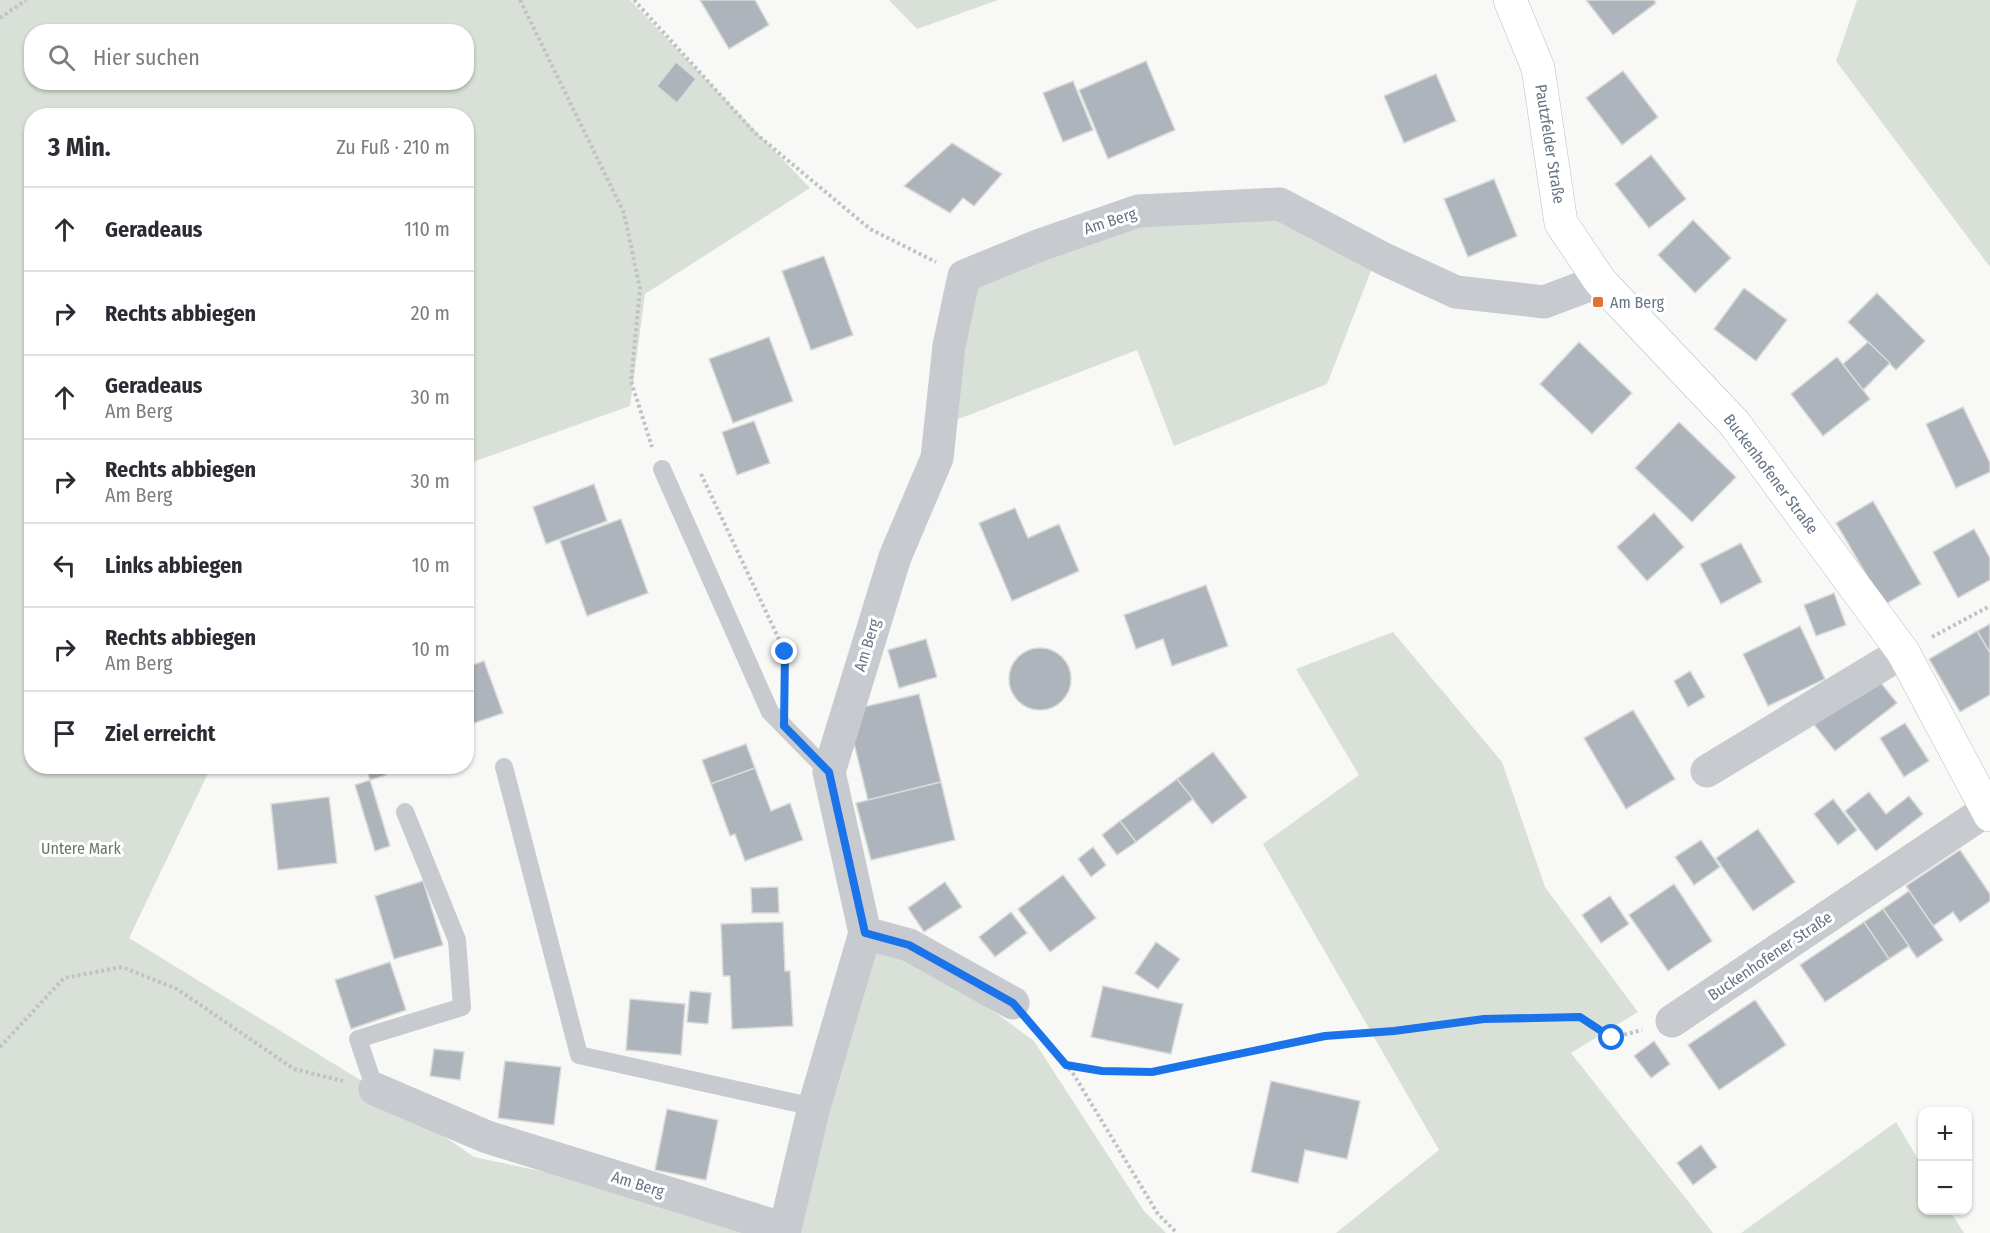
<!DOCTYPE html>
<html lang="de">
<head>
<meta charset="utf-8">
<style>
  :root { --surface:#fff; --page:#f7f7f7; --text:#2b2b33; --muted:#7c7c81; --line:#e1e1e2 }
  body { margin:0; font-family:"Fira Sans Condensed",sans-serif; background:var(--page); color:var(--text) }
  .controls { position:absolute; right:18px; bottom:18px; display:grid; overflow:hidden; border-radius:12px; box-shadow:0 2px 4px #0004 }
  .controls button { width:54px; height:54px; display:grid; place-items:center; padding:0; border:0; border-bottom:2px solid var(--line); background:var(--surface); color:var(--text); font:30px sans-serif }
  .stop { position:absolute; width:18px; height:18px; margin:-14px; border:4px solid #1a73e8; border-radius:50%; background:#fff }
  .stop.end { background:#1a73e8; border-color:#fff; box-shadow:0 2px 6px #0008 }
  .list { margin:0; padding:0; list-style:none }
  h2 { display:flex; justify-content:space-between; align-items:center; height:78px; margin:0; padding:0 24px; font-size:26px }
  h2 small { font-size:20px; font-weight:400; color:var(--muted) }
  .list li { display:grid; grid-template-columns:39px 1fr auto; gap:18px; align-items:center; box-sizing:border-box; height:84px; padding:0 24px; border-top:2px solid var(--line) }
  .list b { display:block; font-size:22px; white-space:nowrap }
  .list p { margin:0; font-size:20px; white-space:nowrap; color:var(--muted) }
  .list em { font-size:20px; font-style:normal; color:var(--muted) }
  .icon { flex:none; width:33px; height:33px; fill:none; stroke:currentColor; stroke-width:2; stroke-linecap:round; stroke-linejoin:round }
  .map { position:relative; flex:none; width:1990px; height:1233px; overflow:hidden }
  .search { position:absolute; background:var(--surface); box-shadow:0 2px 4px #0004; left:24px; top:24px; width:450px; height:66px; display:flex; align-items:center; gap:15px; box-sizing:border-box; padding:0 21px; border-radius:24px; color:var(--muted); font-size:22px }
  .panel { position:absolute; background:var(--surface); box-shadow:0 2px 4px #0004; left:24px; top:108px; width:450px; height:666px; border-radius:24px }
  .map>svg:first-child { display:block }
</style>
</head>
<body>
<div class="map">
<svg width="1990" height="1233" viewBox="0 0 1990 1233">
  <rect width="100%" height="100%" fill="#f8f9f6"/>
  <g fill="#d9e0d7" fill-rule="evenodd">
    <path d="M0,0H630L810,188L645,294L630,406L467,464L466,116H32V766L211,767L129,938L375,1089L474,1157L774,1220L868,949L915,953L1034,1041L1144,1211L1166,1233H0ZM32,32H466V82H32Z"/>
    <path d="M889,0H998L917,29Z"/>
    <path d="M1857,0H1990V267L1836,61Z"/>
    <path d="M1139,217L1282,221L1372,268L1327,384L1174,446L1137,350L956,420L958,290Z"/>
    <path d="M1393,632L1502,762L1545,887L1638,1012L1571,1053L1713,1233H1336L1439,1150L1263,844L1359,775L1296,669Z"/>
    <path d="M1896,1122L1922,1166V1210L1950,1211L1964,1233H1741Z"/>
  </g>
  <g fill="#adb4bb" stroke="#dadbd9" stroke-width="1.5">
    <path d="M700,0H755L769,25L729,49Z"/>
    <path d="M1586,0H1654L1656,3L1613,35Z"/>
    <path d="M1146,61L1175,130L1108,159L1079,90Z"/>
    <path d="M676,62L696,79L677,103L657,86Z"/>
    <path d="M1623,71L1658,117L1622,145L1586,98Z"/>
    <path d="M1436,74L1456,121L1404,143L1384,96Z"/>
    <path d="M1073,81L1093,130L1063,142L1043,93Z"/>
    <path d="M952,143L1002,174L974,206L963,198L950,213L904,186Z"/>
    <path d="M1651,155L1686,199L1649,228L1615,184Z"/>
    <path d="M1494,179L1517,236L1468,257L1444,199Z"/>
    <path d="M1693,220L1731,258L1695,293L1658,255Z"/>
    <path d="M824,256L853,335L811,350L782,271Z"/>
    <path d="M1744,288L1787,320L1756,361L1714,329Z"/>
    <path d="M1877,293L1925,341L1896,370L1848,322Z"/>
    <path d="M769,337L793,401L733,423L709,359Z"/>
    <path d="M1579,342L1632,393L1592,434L1540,384Z"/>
    <path d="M1868,342L1890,363L1863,390L1843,364Z"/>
    <path d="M1837,357L1870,399L1823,436L1791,394Z"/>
    <path d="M1963,407L1990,463V472L1956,488L1926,424Z"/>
    <path d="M754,421L770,463L737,475L722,432Z"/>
    <path d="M1679,422L1736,477L1692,522L1635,468Z"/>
    <path d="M594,484L607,521L546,544L533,507Z"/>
    <path d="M1873,501L1921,584L1884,605L1836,523Z"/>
    <path d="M1015,508L1028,538L1059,524L1079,571L1012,601L979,523Z"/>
    <path d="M1654,513L1684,547L1647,581L1617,547Z"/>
    <path d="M621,519L648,593L587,616L560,541Z"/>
    <path d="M1974,529L1990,558V580L1958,598L1933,552Z"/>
    <path d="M1741,543L1762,582L1721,604L1700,564Z"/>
    <path d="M1206,585L1228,646L1172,666L1163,639L1136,649L1124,615Z"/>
    <path d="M1834,593L1846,625L1816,636L1804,605Z"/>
    <path d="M1990,624V653L1977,631Z"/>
    <path d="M1800,626L1825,679L1768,706L1743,654Z"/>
    <path d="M1977,631L1990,653V695L1960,712L1929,659Z"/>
    <path d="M926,639L937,677L899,688L888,650Z"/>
    <circle cx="1040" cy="679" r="31"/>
    <path d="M484,661L503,713L466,726V667Z"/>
    <path d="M1690,671L1705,697L1688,707L1674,681Z"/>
    <path d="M1873,673L1897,703L1835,751L1811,721Z"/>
    <path d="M919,694L941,782L868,800L846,711Z"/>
    <path d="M1633,710L1675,779L1626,809L1584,738Z"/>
    <path d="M1905,723L1929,761L1904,777L1880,738Z"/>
    <path d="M746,744L755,768L711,784L702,760Z"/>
    <path d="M1213,752L1247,797L1212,824L1177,779Z"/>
    <path d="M366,766H384L386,775L370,780Z"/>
    <path d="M755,768L771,811L790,803L803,840L745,861L735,834L730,836L711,784Z"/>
    <path d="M1177,779L1193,799L1136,842L1120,821Z"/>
    <path d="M370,780L390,846L375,851L355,785Z"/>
    <path d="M941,782L955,840L871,860L856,803Z"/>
    <path d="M1869,792L1886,814L1909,796L1923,814L1876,851L1845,811Z"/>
    <path d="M329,797L337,863L278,870L271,804Z"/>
    <path d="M1833,799L1857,830L1838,845L1814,814Z"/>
    <path d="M1120,821L1136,842L1117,855L1102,835Z"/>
    <path d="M1758,829L1795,882L1753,911L1716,858Z"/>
    <path d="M1701,840L1720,867L1694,885L1675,857Z"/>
    <path d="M1093,847L1106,865L1091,877L1078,859Z"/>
    <path d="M1960,850L1990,894V901L1960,922L1953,912L1933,926L1906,886Z"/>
    <path d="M1063,875L1096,918L1050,952L1018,909Z"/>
    <path d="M423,881L443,945L394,959L375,896Z"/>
    <path d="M945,882L962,907L924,932L908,908Z"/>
    <path d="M1674,884L1712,941L1668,971L1629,915Z"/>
    <path d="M778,887L779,913H752L751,888Z"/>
    <path d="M1909,891L1943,940L1917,958L1883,909Z"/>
    <path d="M1610,896L1629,924L1601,943L1582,915Z"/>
    <path d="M1883,909L1909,946L1889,959L1864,922Z"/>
    <path d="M1011,912L1027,933L995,957L979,937Z"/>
    <path d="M783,922L785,971H790L793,1026L732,1029L730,976H723L721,924Z"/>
    <path d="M1864,922L1889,959L1825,1002L1800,965Z"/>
    <path d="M1156,942L1180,959L1158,989L1135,973Z"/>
    <path d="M390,962L406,1010L351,1029L335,980Z"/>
    <path d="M1103,986L1183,1004L1171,1054L1091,1037Z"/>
    <path d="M690,991L711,993L708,1024L687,1022Z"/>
    <path d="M630,999L685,1004L681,1055L626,1050Z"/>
    <path d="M1755,1000L1786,1045L1719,1090L1688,1045Z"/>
    <path d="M1654,1041L1670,1064L1651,1078L1634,1056Z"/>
    <path d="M434,1049L464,1052L460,1080L430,1076Z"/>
    <path d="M505,1061L561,1067L554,1125L498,1118Z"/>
    <path d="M1271,1081L1360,1101L1347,1159L1305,1150L1298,1183L1251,1172Z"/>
    <path d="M667,1109L718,1120L706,1180L655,1170Z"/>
    <path d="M1701,1145L1717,1167L1693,1185L1677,1163Z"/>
  </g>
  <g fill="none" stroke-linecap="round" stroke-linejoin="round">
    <defs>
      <path id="secondary" d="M1510,0L1538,68L1561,223L1600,281L1735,424L1903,652L1990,815"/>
    </defs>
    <use href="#secondary" stroke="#b9bdc2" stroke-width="34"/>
    <g stroke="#c1c2c5" stroke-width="4" stroke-dasharray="3 3" stroke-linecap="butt">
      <path d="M520,0L624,213L640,289L631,381L652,447"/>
      <path d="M634,0L755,133L870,229L936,262"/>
      <path d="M0,18L26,0"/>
      <path d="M701,474L785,652V677"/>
      <path d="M1932,637L1990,606"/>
      <path d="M1034,1027L1074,1075L1158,1214L1177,1233"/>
      <path d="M0,1047L64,978L122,967L177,989L294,1069L343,1081"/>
      <path d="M1066,1065L1102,1071L1152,1072L1325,1036L1393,1031L1484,1019L1580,1017L1612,1038L1642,1030"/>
    </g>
    <g stroke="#c7cace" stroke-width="18">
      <path d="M662,469L770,712L829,772"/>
      <path d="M504,767L579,1055L814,1107"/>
      <path d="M375,1089L358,1039L462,1007L457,940L405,812"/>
    </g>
    <g stroke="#c7cace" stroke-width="33">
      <path d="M1707,771L1903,652"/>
      <path d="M865,933L909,945L1013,1003"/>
      <path d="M1672,1021L1987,810"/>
      <path d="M375,1089L487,1137L785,1229L814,1107L865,933L829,772L895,557L937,458L949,346L964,276L1040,245L1138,211L1280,204L1384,259L1456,292L1544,302L1600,281"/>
    </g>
    <use href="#secondary" stroke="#fff" stroke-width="33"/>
  </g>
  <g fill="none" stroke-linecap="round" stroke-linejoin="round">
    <path stroke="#1a73e8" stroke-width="8" d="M785,652L784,726L829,772L865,933L909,945L1013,1003L1066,1065L1102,1071L1152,1072L1325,1036L1394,1031L1484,1019L1580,1017L1612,1038"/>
  </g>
  <rect fill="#e0732f" stroke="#fff" stroke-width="2" x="1592" y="296" width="12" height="12" rx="3"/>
  <g text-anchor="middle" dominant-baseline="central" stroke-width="6" stroke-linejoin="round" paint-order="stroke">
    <g font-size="16" fill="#687587" stroke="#fff">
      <text transform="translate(1550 144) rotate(81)">Pautzfelder Straße</text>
      <text transform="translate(1110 221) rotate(-18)">Am Berg</text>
      <text transform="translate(1771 474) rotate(53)">Buckenhofener Straße</text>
      <text transform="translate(867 645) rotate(-73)">Am Berg</text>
      <text transform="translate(1770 956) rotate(-34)">Buckenhofener Straße</text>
      <text transform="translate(638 1184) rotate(17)">Am Berg</text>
    </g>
    <g font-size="16" fill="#687587" stroke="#fff" text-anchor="start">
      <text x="1610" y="302">Am Berg</text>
    </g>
    <g font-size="16" fill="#647963" stroke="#fff">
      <text x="81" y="848">Untere Mark</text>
    </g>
  </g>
</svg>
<div class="controls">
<button>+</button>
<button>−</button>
</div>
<div class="stop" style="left:1612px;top:1038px"></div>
<div class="stop end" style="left:785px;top:652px"></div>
<div class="search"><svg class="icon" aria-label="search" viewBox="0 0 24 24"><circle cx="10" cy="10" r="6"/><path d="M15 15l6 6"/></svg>Hier suchen</div>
<section class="panel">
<h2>3 Min.<small>Zu Fuß · 210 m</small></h2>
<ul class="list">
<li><svg class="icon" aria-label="ahead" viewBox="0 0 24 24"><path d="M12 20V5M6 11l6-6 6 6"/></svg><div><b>Geradeaus</b></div><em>110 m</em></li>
<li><svg class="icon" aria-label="right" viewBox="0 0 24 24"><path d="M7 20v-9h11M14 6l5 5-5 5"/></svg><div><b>Rechts abbiegen</b></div><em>20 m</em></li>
<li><svg class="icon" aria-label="ahead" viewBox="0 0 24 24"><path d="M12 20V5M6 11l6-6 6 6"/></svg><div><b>Geradeaus</b><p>Am Berg</p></div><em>30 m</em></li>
<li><svg class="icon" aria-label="right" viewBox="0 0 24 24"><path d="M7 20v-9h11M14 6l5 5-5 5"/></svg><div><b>Rechts abbiegen</b><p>Am Berg</p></div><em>30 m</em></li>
<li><svg class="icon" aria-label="left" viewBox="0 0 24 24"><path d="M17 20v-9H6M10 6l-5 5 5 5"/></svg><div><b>Links abbiegen</b></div><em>10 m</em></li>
<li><svg class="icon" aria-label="right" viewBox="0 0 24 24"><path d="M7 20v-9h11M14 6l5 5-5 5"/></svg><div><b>Rechts abbiegen</b><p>Am Berg</p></div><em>10 m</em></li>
<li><svg class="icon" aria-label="arrive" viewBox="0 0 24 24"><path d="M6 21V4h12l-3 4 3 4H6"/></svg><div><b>Ziel erreicht</b></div></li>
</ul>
</section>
</div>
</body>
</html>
